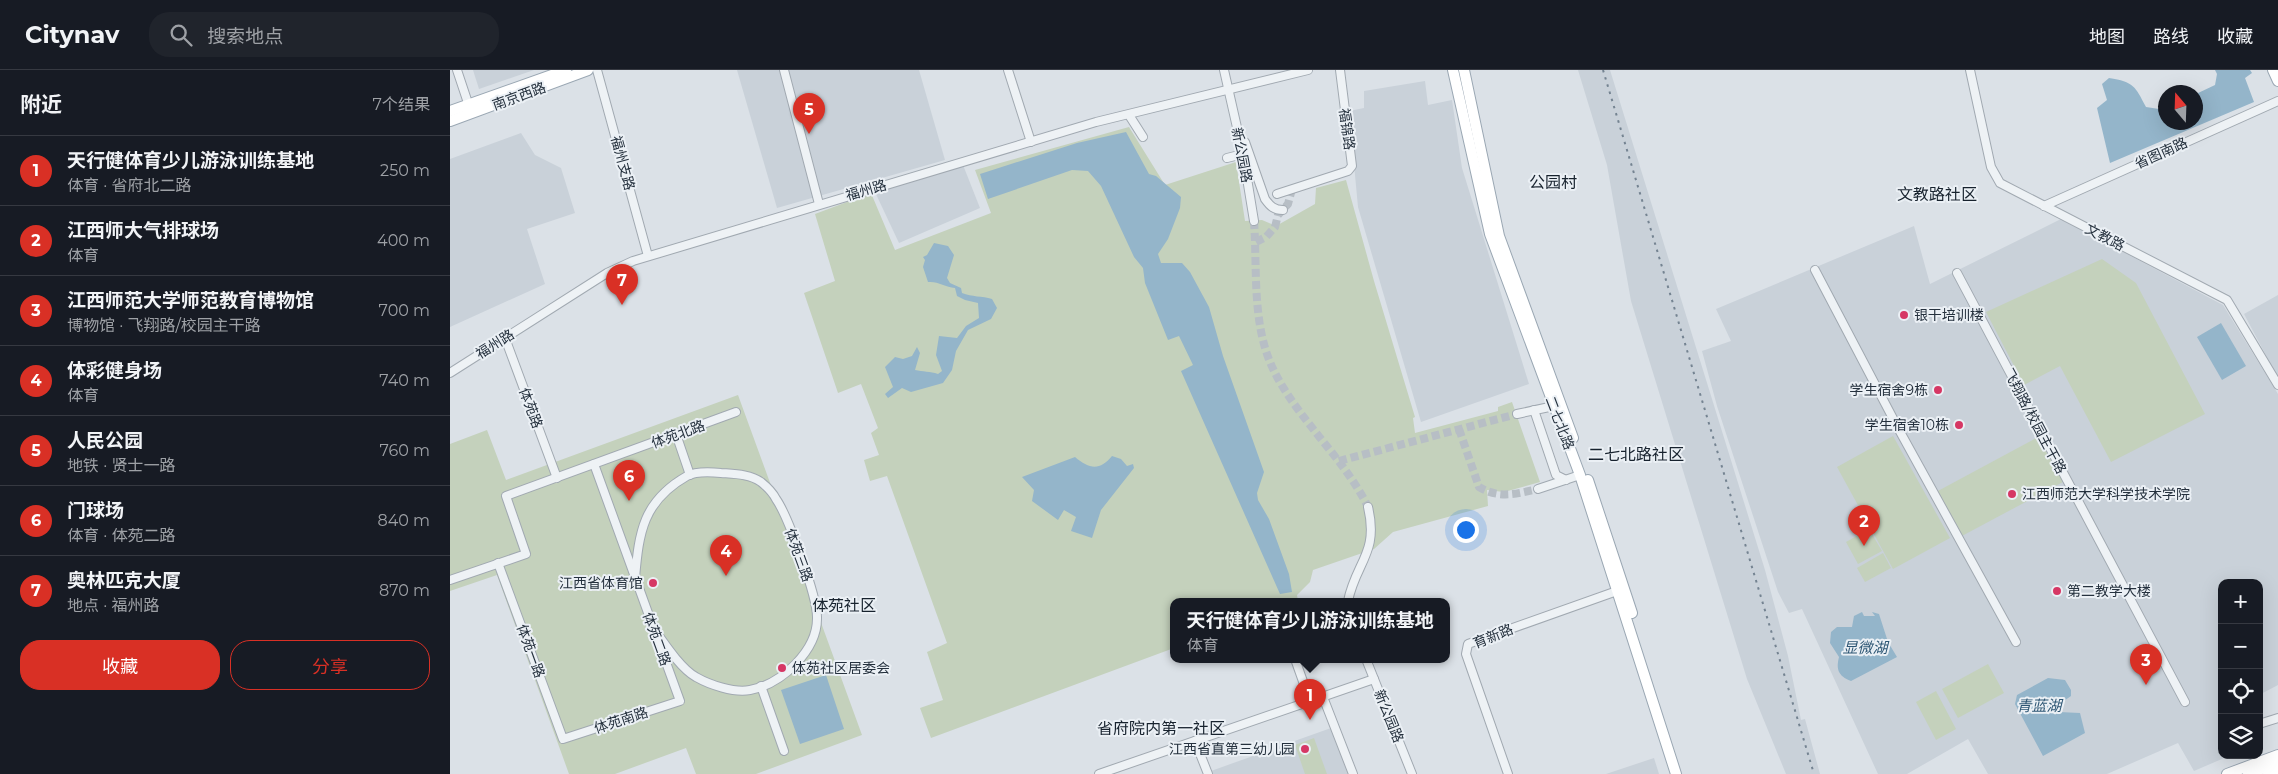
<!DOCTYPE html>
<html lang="zh">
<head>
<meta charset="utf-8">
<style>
  :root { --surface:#171b24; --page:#20242c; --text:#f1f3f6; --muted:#9ea1a6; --line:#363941; --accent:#d93025 }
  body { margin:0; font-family:Montserrat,"Noto Sans SC",sans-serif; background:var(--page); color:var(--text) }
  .controls { position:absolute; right:15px; bottom:15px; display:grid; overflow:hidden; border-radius:10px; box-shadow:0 5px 20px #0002 }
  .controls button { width:45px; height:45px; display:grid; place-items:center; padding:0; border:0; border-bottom:1px solid var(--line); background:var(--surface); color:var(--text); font:25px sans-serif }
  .compass { position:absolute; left:1708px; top:15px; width:45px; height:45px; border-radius:50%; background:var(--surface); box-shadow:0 5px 20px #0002; rotate:341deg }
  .you { position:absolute; left:1015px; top:459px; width:18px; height:18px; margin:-12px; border:4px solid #fff; border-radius:50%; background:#1a73e8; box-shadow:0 0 0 8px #1a73e833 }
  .badge { display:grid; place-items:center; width:32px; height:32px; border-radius:50%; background:var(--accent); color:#fff; font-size:16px; font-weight:700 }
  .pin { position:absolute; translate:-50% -41px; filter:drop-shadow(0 1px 2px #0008) }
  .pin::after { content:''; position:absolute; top:26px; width:18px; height:15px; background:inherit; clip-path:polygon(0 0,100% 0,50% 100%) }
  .popup { position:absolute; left:720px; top:528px; width:280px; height:65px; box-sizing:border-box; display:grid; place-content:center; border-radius:10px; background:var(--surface); filter:drop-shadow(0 1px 4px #0005); font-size:16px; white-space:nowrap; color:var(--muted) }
  .popup b { font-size:19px; color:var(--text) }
  .popup::after { content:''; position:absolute; left:50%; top:100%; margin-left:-10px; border:10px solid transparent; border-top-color:var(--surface) }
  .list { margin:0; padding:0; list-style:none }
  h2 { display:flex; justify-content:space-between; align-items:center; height:65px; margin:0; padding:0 20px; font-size:21px }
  h2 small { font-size:16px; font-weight:400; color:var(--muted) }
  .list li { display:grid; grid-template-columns:32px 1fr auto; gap:15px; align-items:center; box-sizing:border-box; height:70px; padding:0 20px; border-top:1px solid var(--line) }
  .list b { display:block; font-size:19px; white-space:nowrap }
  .list p { margin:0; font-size:16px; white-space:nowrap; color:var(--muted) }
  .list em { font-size:16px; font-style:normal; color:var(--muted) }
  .actions { display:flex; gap:10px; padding:15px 20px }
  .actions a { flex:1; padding:11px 0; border:1px solid var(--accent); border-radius:20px; text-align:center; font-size:18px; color:var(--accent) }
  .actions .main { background:var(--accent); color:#fff }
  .icon { flex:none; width:28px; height:28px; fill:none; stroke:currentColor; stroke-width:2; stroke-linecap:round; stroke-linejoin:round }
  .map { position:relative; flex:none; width:1828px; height:704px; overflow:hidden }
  header { display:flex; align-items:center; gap:30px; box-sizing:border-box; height:70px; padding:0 25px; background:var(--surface); border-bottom:1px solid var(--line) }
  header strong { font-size:24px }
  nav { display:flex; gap:28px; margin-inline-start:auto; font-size:18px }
  .search { width:350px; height:45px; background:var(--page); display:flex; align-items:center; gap:12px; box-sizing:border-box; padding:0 18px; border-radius:20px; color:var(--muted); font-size:19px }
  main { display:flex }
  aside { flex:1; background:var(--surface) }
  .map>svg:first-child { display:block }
</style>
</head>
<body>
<header>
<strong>Citynav</strong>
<div class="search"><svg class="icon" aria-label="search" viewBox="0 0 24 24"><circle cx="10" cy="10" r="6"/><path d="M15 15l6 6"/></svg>搜索地点</div>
<nav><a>地图</a><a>路线</a><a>收藏</a></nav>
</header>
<main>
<aside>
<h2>附近<small>7个结果</small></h2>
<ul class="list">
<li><span class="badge">1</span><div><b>天行健体育少儿游泳训练基地</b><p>体育 · 省府北二路</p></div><em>250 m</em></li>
<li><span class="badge">2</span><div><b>江西师大气排球场</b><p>体育</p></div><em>400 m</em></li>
<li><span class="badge">3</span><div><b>江西师范大学师范教育博物馆</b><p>博物馆 · 飞翔路/校园主干路</p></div><em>700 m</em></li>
<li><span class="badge">4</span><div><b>体彩健身场</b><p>体育</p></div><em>740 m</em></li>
<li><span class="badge">5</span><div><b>人民公园</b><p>地铁 · 贤士一路</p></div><em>760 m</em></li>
<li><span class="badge">6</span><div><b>门球场</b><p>体育 · 体苑二路</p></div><em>840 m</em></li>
<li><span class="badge">7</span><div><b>奥林匹克大厦</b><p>地点 · 福州路</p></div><em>870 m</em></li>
</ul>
<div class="actions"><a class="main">收藏</a><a>分享</a></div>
</aside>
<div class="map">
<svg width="1828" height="704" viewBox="0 0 1828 704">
  <rect width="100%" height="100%" fill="#dbe1e7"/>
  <g fill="#c9d1d9">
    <path d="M23,0H84L29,19Z"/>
    <path d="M287,0H469L495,90L327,138Z"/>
    <path d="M1128,0H1160L1315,500L1338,586L1351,650L1355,649L1370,704H1336L1297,609L1181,231L1157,95Z"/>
    <path d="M975,11L978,35L1002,30L1012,98L1079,314L971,352L908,137L899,41L914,38V21Z"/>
    <path d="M71,63L85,85L111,98L125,143L77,159L95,214L0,257V89Z"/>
    <path d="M513,95L530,138L449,173L425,122Z"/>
    <path d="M1611,149L1773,235L1828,324V615L1809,625V513H1772V685H1781L1744,701L1728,673L1657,704H1538L1518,669L1457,704H1428L1352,539L1339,543L1328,522L1267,336L1252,281L1281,271L1266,239L1464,156L1480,214Z"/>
    <path d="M1828,225V308L1794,244Z"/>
    <path d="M881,658L898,704H762L761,701Z"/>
    <path d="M1204,688L1209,704H1156Z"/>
  </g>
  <g fill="#c4d1bc">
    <path d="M679,57L715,115L786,92L795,151L812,150L826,156L865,134L866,118L896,110L924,211L965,347L963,348L965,363L1048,341V337L1062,332L1090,412L1054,422L1037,420L1038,436L943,462L924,479L863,500L860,512L847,525L848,531H724V578L481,668L470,638L493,630L477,582L497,573L437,406L420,411L414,390L429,385L421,363L428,358L411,314L388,323L354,223L385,211L365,144L421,123L445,180L541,143L525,100Z"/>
    <path d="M1652,189L1686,213L1755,344L1661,392L1610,296L1574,315L1536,242Z"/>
    <path d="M288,325L412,665L306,704H246L236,678L165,704H119L47,505L0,521V374L37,360L56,410Z"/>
    <path d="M1443,366L1500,468L1443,499L1387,397Z"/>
    <path d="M1588,367L1613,412L1510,467L1486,422Z"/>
    <path d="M1419,459L1432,481L1408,494L1396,472Z"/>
    <path d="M1433,483L1441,498L1415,512L1407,498Z"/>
    <path d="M1538,594L1554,623L1508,648L1492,619Z"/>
    <path d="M1486,621L1506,659L1486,670L1466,632Z"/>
    <path d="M864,668L877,704H855L845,675Z"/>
  </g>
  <g fill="#94b5ca">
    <path d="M1765,0H1800L1802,3L1795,8L1804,32L1660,93L1647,38L1657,30L1652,14L1659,8C1684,12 1685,16 1696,37L1709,39L1715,37L1716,52H1746V24L1765,15L1767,4Z"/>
    <path d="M676,62L699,104L706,106L731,127L730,138L718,169L708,184L711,193H732L740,202L759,237L773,286L814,402L807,423L808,430L819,449L839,504L842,522L830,524L731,301L743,295L729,266L718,270L695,213L693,198L684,187L651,116L638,101L622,100L538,129L530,104L627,73Z"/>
    <path d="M484,173L498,176L504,185L497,208L500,213L511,218L512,223C522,227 532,226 542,229L547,238L541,249L518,260L506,281L502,300L493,313L461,322L452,318L438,328L435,324L443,317L435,297L445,287L453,289L462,286L467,277L470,283L465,300C473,302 480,301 488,304L492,301L486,285L489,266L507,268L516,256L529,248L528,233L515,230L507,226L505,218C495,217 488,211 478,212L473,197L475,190L473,187L477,185Z"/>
    <path d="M1771,253L1796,296L1772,310L1747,267Z"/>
    <path d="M662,386L671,389L677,396L683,394L684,398L651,440L642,468L621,461L626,447L614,440L608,450L582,431L584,420L572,407L625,387C639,399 650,401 662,386Z"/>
    <path d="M1412,542L1414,546H1425L1422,542L1429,544L1438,572L1447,587L1401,611C1388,606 1386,599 1389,587L1380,573L1381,562L1387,557H1402L1404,546Z"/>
    <path d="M376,605L394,659L350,674L331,620Z"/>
    <path d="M1598,608L1615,610L1621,620V626L1608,635L1609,642L1630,643L1635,663L1593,686L1565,634L1567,625Z"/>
  </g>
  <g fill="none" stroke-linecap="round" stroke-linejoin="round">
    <g stroke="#b7bec5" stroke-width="8" stroke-dasharray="8 4" stroke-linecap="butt">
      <path d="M804,151C807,194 803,240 816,281C834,338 892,383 918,437"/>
      <path d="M806,172L816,167L825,157L828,145L838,134L842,119"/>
      <path d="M1009,359L1029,417C1049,429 1066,424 1088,419"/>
      <path d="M889,391L1067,344"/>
    </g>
    <defs>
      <g id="minor">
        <path d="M7,0L20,39"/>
        <path d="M147,0L198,186"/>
        <path d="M334,0L369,134"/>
        <path d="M558,0L581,72"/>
        <path d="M774,0L793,84L804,151"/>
        <path d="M1520,0L1541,97L1550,113L1777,230L1828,315"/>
        <path d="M679,45L693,67"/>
        <path d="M795,72L815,129C820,136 824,140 833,140"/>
        <path d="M777,88L793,84"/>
        <path d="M827,124L898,101L902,96L890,0"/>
        <path d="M1594,136L1828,31"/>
        <path d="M1365,200L1448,358L1566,572"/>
        <path d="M1507,203L1735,632"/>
        <path d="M55,268L107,408"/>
        <path d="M0,303L157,203L183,191L646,52L858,0"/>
        <path d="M1084,340L1106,405L1116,410"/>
        <path d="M1067,344L1104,336"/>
        <path d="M226,364L240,405"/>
        <path d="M1088,419L1130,405"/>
        <path d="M48,493L113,669L230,631L144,394"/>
        <path d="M185,508C189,462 193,431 237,406C246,401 261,402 271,403C284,404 300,404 311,412C316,416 323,423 326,429C338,446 367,526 367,547C368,580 332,614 300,620C284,623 260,615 246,607C231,599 214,573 204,559"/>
        <path d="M0,510L76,484L56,426L286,342"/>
        <path d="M898,531C906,492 929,483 918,437"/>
        <path d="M845,589L860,631"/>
        <path d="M916,589L962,704"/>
        <path d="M311,616L334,681"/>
        <path d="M873,627L903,704"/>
        <path d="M1809,654L1828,648"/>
        <path d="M745,671L758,704"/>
        <path d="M649,704L924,609"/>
        <path d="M1058,704L1016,584L1018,574L1167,521"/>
      </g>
      <g id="major">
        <path d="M1003,0L1040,164L1130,405L1226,704"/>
        <path d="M1014,0L1049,166L1123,368"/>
        <path d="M1823,0L1828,11"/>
        <path d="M0,41L116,0"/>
        <path d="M0,51L138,0"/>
        <path d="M1138,410L1182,543"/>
        <path d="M1777,704L1828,685"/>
        <path d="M1798,704L1828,693"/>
        <path d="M1818,704L1828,700"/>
      </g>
    </defs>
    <use href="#minor" stroke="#a1a9b1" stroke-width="10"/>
    <use href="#major" stroke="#9aa7b3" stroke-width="12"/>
    <use href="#minor" stroke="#eef2f5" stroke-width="8"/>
    <use href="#major" stroke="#fff" stroke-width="10"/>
    <path stroke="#748391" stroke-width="2" stroke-dasharray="2.5 5" stroke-linecap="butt" d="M1153,0L1364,704"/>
  </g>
  <g fill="#d63764" stroke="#ebf0f5" stroke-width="2">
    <circle cx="1454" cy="245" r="5"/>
    <circle cx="1488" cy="320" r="5"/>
    <circle cx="1509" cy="355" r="5"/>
    <circle cx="1562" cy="424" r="5"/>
    <circle cx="203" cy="513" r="5"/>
    <circle cx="1607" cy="521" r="5"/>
    <circle cx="332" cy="598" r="5"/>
    <circle cx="855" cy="679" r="5"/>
  </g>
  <g text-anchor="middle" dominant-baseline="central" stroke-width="4" stroke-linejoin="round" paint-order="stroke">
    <g font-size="14" fill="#25313e" stroke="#ebf0f5">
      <text transform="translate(69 26) rotate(-20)">南京西路</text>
      <text transform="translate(897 59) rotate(82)">福锦路</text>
      <text transform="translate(1711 83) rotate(-24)">省图南路</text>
      <text transform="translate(792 85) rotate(79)">新公园路</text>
      <text transform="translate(173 93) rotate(75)">福州支路</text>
      <text transform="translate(416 120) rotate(-16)">福州路</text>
      <text transform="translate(1655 167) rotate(27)">文教路</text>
      <text transform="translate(45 274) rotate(-32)">福州路</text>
      <text transform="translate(81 338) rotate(70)">体苑路</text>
      <text transform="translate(1585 351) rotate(62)">飞翔路/校园主干路</text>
      <text transform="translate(1110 353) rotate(69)">二七北路</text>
      <text transform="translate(228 364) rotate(-20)">体苑北路</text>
      <text transform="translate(349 485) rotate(70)">体苑三路</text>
      <text transform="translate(1043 566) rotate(-22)">育新路</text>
      <text transform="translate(207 569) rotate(70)">体苑二路</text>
      <text transform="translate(81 581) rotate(70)">体苑一路</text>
      <text transform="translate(939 646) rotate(68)">新公园路</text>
      <text transform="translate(171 650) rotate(-18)">体苑南路</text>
    </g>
    <g font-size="14" fill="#25313e" stroke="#ebf0f5" text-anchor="start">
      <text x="1464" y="245">银干培训楼</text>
      <text x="1478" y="320" text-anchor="end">学生宿舍9栋</text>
      <text x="1499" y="355" text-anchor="end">学生宿舍10栋</text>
      <text x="1572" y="424">江西师范大学科学技术学院</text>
      <text x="193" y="513" text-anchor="end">江西省体育馆</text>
      <text x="1617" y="521">第二教学大楼</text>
      <text x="342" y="598">体苑社区居委会</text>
      <text x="845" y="679" text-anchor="end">江西省直第三幼儿园</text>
    </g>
    <g font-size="15" font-style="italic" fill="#2d5674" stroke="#ebf0f5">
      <text x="1415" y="577">显微湖</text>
      <text x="1589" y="635">青蓝湖</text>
    </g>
    <g font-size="16" fill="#17222e" stroke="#ebf0f5">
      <text x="1103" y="112">公园村</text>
      <text x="1487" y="124">文教路社区</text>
      <text x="1186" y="384">二七北路社区</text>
      <text x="394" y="535">体苑社区</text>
      <text x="711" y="658">省府院内第一社区</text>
    </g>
  </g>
</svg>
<div class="controls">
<button>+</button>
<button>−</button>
<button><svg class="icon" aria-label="locate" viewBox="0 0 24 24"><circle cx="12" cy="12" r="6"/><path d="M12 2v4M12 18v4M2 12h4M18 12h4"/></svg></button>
<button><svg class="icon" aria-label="layers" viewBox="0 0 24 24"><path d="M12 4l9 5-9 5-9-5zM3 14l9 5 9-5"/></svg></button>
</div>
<svg class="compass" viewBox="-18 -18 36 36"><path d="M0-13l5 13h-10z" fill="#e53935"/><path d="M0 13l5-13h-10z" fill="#9ea1a6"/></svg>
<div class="you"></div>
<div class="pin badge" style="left:860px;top:650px">1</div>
<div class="popup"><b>天行健体育少儿游泳训练基地</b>体育</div>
<div class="pin badge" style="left:1414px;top:476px">2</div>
<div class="pin badge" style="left:1696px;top:615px">3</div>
<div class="pin badge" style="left:276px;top:506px">4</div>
<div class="pin badge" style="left:359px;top:64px">5</div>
<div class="pin badge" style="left:179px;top:431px">6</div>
<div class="pin badge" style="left:172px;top:235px">7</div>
</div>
</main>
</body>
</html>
